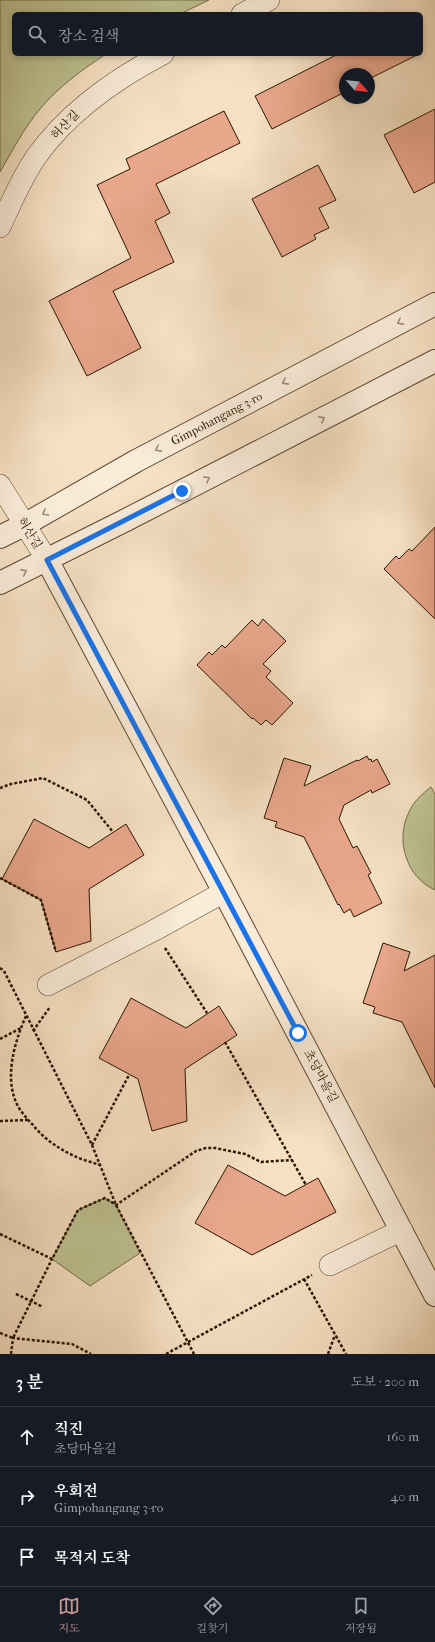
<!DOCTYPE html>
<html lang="ko">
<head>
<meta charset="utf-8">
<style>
  :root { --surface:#171b24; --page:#242831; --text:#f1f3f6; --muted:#9ea1a6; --line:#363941; --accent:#c59692 }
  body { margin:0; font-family:"IM FELL French Canon","Noto Serif KR",serif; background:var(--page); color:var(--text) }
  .compass { position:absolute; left:339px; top:68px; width:36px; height:36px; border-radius:50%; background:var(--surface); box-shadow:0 2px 6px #0003; rotate:118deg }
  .stop { position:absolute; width:12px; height:12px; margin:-9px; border:3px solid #1a73e8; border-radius:50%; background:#fff }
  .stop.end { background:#1a73e8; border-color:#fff; box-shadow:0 1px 4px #0008 }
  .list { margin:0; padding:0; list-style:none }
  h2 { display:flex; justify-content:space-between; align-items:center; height:52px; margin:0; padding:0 16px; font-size:17px }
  h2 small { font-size:13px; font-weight:400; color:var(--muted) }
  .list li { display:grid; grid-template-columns:26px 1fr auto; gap:12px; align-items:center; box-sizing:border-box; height:60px; padding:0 16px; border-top:1px solid var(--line) }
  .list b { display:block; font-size:15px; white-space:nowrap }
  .list p { margin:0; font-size:13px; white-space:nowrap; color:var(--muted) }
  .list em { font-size:13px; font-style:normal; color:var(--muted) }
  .icon { flex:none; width:22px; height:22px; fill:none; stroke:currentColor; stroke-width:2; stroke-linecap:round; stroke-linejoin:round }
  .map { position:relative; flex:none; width:435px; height:1354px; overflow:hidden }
  .search { position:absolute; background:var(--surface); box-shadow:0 2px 6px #0003; left:12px; right:12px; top:12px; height:44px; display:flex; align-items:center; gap:10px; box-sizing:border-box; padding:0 14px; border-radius:6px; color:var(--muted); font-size:15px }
  .sheet { height:232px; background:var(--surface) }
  nav { display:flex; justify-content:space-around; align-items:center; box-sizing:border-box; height:56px; border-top:1px solid var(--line); background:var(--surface); font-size:11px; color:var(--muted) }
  nav a { display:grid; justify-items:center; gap:2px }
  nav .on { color:var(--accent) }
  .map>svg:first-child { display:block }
</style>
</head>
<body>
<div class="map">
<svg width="435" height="1354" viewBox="0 0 435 1354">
  <rect width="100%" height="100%" fill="#f6e1c4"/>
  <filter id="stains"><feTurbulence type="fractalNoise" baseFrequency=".005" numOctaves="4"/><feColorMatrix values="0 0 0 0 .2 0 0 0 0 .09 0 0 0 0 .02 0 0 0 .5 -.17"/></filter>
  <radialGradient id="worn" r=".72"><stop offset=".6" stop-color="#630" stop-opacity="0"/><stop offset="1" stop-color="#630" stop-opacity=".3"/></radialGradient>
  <g fill="#bec292" stroke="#746c49">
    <path d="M0,0H209L180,14H14V54H106C83,69 58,87 40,109C24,128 12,151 0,172Z"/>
    <path d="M431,787L435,794V890C406,877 395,840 409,812C414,801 422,794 431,787Z"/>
    <path d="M105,1198L116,1205L140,1253L90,1286L52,1259L78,1210Z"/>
  </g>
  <g fill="#e9a78c" stroke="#2a1500">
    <path d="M338,54H419L369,79V74H345V92L272,129L255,96Z"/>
    <path d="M435,109V182L414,193L384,135Z"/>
    <path d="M224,111L240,143L156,184L170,213L155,221L174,262L113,291L141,348L87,376L49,301L131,258L97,185L130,169L126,159Z"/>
    <path d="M318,165L336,200L319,208L329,228L314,235L316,239L282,257L252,199Z"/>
    <path d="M435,527V619L384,569L396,556L399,559L409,549L412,551Z"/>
    <path d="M263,619L286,641L263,664L271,671L266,677L293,703L272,725L266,720L261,725L253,718L252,719L197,665L209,652L212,655L222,645L225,648L252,620L258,626Z"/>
    <path d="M367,756L369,760L371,759L372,762L377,759L390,784L372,793L371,790L344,805L339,819L353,848L357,846L371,873L368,875L382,903L354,917L350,909L344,913L339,904L338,905L304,837L275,827L277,822L264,818L284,758L311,766L304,786L357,760L358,761Z"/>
    <path d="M34,819L89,848L126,824L144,855L89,889L91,941L56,952L41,900L2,879Z"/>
    <path d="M383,943L410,952L404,971L435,955V1088L402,1022L373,1013L375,1007L363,1003Z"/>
    <path d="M131,998L186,1028L219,1006L237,1035L185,1069L187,1121L152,1131L138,1079L99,1058Z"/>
    <path d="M228,1165L285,1196L318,1178L336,1212L252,1255L195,1223Z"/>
  </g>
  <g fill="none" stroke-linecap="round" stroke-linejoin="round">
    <defs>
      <g id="minor">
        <path d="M242,14L269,0"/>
        <path d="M0,227C11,203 21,179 36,157C68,112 115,79 163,54"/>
        <path d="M0,485L47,560"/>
        <path d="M48,985L153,931L224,892"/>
        <path d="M330,1265L402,1230"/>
      </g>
      <g id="tertiary">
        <path id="s1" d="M0,537L24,525L136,461L435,304"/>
        <path d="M47,560L224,892L435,1295"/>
        <path d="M0,583L126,520L435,361"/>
      </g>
    </defs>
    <use href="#minor" stroke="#5d4831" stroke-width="22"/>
    <use href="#tertiary" stroke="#5d4831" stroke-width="24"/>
    <g stroke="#2a1500" stroke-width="2.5" stroke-dasharray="3 2" stroke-linecap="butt">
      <path d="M0,788L11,784L43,778L87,800L113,832"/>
      <path d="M0,878L41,900L56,952"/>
      <path d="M165,948L207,1013"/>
      <path d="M0,968L4,971L92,1145L116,1205L194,1354"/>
      <path d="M26,1016C14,1043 3,1081 19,1108C23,1114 28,1120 33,1125C44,1139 58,1148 74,1156C82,1160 92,1162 100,1165"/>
      <path d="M33,1031L50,1007"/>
      <path d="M0,1039L21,1028"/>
      <path d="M225,1042L306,1185"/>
      <path d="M0,1121L28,1120"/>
      <path d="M92,1145L129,1075"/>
      <path d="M0,1234L52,1259L78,1210L105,1198L116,1205L196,1151L206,1148H215L245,1154L261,1162L292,1160"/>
      <path d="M304,1279L346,1354"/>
      <path d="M16,1294L43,1307"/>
      <path d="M0,1333L13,1338L52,1259"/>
      <path d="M11,1354L13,1338L72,1344L91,1354"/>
      <path d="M166,1354L312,1275"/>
      <path d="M328,1354L335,1335"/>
    </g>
    <use href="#minor" stroke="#f9ecd9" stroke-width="21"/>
    <use href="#tertiary" stroke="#f9ecd9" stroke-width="22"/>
  </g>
  <defs><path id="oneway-chevron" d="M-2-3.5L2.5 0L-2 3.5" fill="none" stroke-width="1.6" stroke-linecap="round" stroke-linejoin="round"/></defs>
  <g stroke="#9c8b77">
    <use href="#oneway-chevron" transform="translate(400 322) rotate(152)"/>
    <use href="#oneway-chevron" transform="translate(285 382) rotate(152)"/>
    <use href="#oneway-chevron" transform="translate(322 419) rotate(-27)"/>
    <use href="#oneway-chevron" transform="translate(158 449) rotate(152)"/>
    <use href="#oneway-chevron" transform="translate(207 479) rotate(-27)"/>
    <use href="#oneway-chevron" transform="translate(45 513) rotate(150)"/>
    <use href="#oneway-chevron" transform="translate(24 572) rotate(-26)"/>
  </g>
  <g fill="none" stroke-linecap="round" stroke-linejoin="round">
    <path stroke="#1a73e8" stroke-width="5" d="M182,491L47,560L298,1033"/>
  </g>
  <g text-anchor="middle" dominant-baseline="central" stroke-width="4" stroke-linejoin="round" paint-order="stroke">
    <g font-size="12" fill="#2a1500" stroke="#f9ecd9">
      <text transform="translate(65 125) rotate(-46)">허산길</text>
      <text stroke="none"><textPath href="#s1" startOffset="247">Gimpohangang 3-ro</textPath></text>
      <text transform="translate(30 533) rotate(58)">허산길</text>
      <text transform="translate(321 1076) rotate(62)">초당마을길</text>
    </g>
  </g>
  <rect width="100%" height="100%" filter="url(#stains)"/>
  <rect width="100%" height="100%" fill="url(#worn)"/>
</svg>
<svg class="compass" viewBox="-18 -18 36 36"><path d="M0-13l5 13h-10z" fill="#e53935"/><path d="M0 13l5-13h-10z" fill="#9ea1a6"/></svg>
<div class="stop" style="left:298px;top:1033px"></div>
<div class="stop end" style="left:182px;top:491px"></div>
<div class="search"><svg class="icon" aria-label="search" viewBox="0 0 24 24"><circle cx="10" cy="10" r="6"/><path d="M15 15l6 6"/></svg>장소 검색</div>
</div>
<section class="sheet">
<h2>3 분<small>도보 · 200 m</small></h2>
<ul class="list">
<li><svg class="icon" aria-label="ahead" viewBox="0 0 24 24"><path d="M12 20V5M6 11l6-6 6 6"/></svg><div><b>직진</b><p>초당마을길</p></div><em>160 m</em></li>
<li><svg class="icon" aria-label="right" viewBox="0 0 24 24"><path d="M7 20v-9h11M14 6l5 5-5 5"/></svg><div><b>우회전</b><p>Gimpohangang 3-ro</p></div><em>40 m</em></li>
<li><svg class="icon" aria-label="arrive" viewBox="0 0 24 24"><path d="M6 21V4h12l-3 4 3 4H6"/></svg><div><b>목적지 도착</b></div></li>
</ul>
</section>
<nav>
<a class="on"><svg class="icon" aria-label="map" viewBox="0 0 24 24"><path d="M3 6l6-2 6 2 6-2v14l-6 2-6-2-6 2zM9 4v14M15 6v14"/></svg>지도</a>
<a><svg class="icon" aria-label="directions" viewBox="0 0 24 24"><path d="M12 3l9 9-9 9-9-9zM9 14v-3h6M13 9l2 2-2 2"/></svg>길찾기</a>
<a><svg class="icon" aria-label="saved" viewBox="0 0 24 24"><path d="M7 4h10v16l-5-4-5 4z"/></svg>저장됨</a>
</nav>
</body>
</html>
